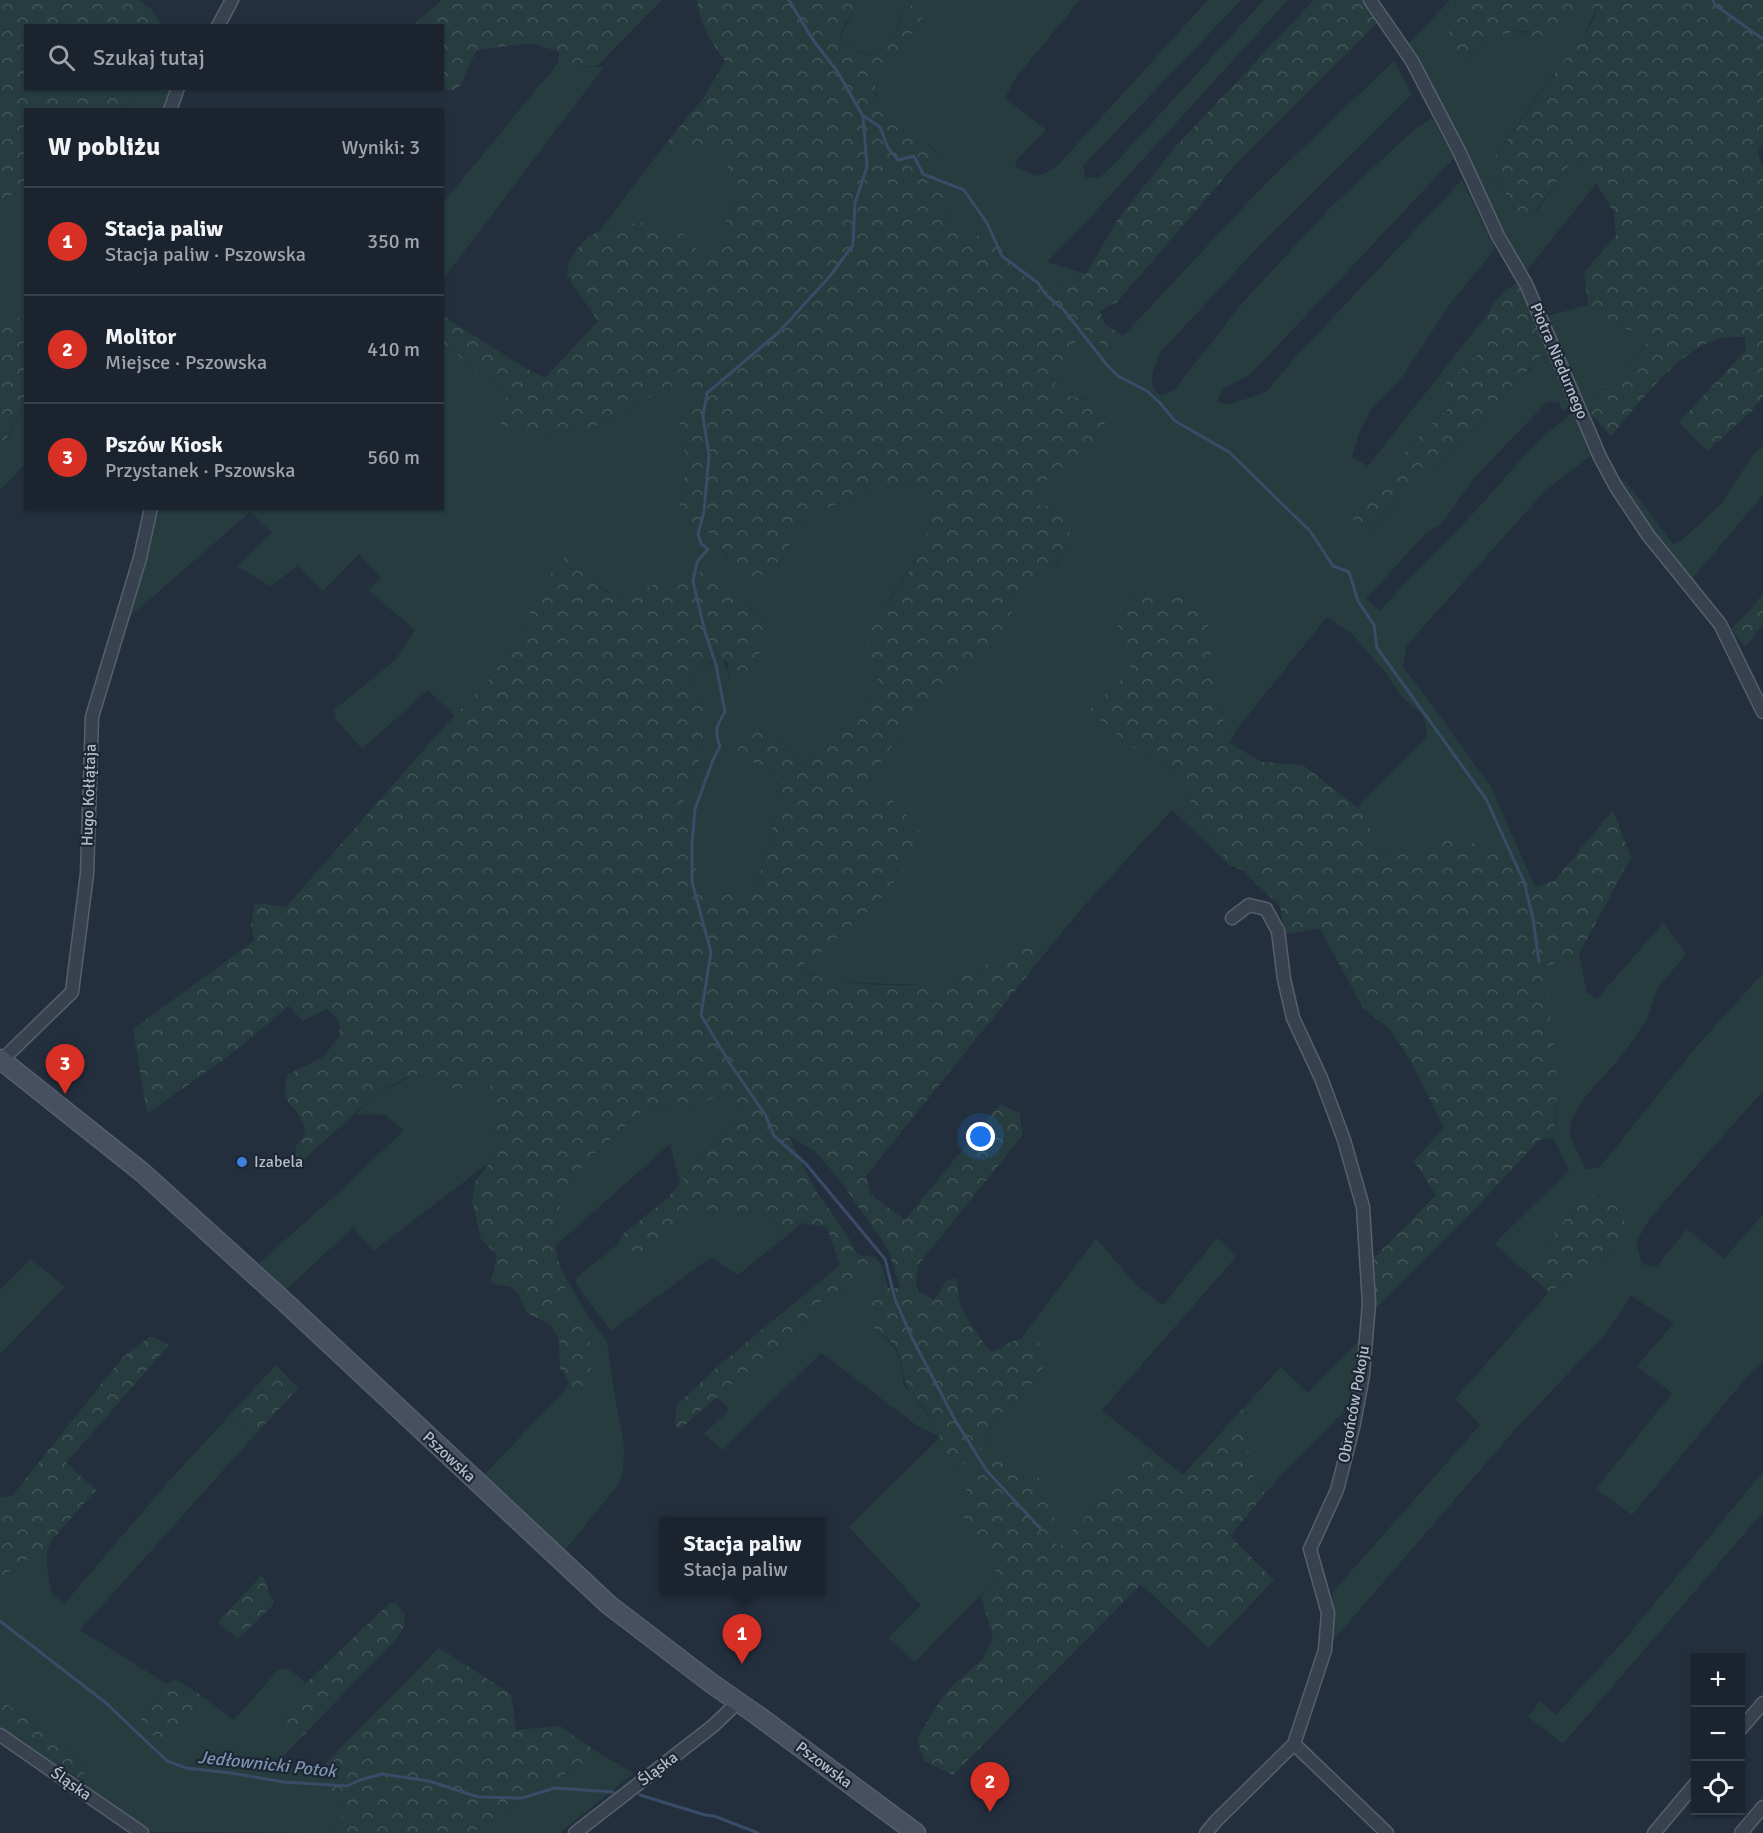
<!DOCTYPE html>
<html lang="pl">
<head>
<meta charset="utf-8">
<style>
  :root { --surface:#1b232e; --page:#242b36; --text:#f1f3f6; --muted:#a0a4aa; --line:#39404a; --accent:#d93025 }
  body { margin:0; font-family:Signika,sans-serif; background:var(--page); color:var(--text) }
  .controls { position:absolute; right:18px; bottom:18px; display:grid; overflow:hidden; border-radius:0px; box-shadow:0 2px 4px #0004 }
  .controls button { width:54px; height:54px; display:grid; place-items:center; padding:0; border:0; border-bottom:2px solid var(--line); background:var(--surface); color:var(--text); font:30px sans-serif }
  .you { position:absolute; left:981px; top:1137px; width:21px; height:21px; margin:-15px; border:4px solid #fff; border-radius:50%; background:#1a73e8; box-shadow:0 0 0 9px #1a73e833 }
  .badge { display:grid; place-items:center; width:39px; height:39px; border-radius:50%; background:var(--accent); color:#fff; font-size:20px; font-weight:700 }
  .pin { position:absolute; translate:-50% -50px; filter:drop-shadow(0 2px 3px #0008) }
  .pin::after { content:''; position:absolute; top:32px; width:21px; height:18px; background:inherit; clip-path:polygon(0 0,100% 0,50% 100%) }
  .popup { position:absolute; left:660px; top:1517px; width:165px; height:78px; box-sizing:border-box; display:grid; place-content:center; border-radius:0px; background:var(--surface); filter:drop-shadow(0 2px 4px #0005); font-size:20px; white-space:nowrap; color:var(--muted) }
  .popup b { font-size:22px; color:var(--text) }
  .popup::after { content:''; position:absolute; left:50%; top:100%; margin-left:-12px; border:12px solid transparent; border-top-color:var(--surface) }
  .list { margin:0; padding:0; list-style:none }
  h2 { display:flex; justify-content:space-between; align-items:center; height:78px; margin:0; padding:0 24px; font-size:26px }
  h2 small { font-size:20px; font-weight:400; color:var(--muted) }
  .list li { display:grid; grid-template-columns:39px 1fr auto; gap:18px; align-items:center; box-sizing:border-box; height:108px; padding:0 24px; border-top:2px solid var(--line) }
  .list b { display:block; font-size:22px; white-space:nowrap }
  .list p { margin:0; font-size:20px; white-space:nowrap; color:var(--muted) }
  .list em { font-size:20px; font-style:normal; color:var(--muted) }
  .icon { flex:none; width:33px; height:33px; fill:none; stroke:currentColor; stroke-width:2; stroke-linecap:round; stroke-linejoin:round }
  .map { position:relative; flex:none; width:1763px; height:1833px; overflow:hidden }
  .search { position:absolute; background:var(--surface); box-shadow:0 2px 4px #0004; left:24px; top:24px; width:420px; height:66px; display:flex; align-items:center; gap:15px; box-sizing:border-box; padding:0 21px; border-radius:0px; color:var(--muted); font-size:22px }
  .panel { position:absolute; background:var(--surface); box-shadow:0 2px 4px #0004; left:24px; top:108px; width:420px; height:402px; border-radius:0px }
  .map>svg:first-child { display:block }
</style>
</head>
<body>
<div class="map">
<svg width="1763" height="1833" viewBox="0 0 1763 1833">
  <defs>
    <pattern id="forest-crowns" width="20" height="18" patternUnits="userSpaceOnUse" patternTransform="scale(1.5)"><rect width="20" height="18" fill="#263c3f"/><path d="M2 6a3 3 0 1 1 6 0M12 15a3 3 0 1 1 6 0" fill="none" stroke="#435659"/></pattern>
  </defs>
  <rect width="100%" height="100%" fill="#242f3e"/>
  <g fill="#263c3f">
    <path d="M849,0H1080L1017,76L1005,98L1046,130L1015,162L1017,168L1037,176L1047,172L1059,164L1208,0H1241L1083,166L1086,178L1100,177L1118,160L1264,0H1288L1075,234L1047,262L1086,274L1044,292L1016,271L992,234L986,240L972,232L952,227L945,210L952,203L954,198L928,188C922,174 934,167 938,154C930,142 915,138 903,130C888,120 874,101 875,83L919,23L902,14C888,56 878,67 840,39C843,27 851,18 854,6Z"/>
    <path d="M1450,0H1459L1453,6L1446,19L1451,35L1464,61C1503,34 1500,25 1550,38L1596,5C1591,35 1566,57 1548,82C1530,106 1512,132 1495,157L1493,176L1516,210L1531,219L1569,165L1585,164L1597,183L1527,270L1518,258L1462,146L1408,44Z"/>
    <path d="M1394,61L1412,94L1256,249L1160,353C1154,368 1145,387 1162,396L1174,390L1244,301L1332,206L1417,127L1432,118L1454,158L1251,374L1222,389L1217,402L1231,404L1266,392L1292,361L1462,180L1495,249L1450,304L1402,377L1371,409L1359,433L1352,457L1368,466L1489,312L1487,330L1488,345L1442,387L1454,402L1432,423L1362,499L1351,518L1367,533L1413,487L1467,440L1484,418L1518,379L1532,368L1542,330L1573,404L1562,412L1559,402H1547L1476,476L1442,523L1426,533L1366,599L1380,611C1412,574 1447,542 1479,507C1509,474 1537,437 1574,412L1592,455L1545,491L1407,645L1403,666L1490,785L1535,887L1500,855L1461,837L1385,856L1371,847L1370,817L1358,807L1427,737L1424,716L1402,697L1385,672L1352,634L1327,617L1237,729L1229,743C1218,700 1208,656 1207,612L1173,588L1132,594L1117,627L1131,671L1127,743L1172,771L1229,865L1172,810L1082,908L1054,942L998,957L971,974L932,984H887L835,981L795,969L821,952L862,790L889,750L930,705L987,650L1007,625L1013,611L1010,594L1056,567L1066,550L1055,506L1038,504L1035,494V487L1088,453V399L1078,396H1053L1052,389L1070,362L1078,324L1110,350L1265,184Z"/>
    <path d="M558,63L566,67H604L443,279V203Z"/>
    <path d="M138,89H170L162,109L123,110Z"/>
    <path d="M665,145L672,151L717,145L724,150L734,200L719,241L703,253L692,245L684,234L634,223L599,231Z"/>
    <path d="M25,188V314L18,318L0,320V202Z"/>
    <path d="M1588,305L1616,325L1635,332L1648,340L1637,358L1599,388L1589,412L1547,316Z"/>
    <path d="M443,343L483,376L510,392L536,433L583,431L623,414L658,392L674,386L688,392L687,411L679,423L687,465L679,508L704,531L714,536L727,557L777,570C784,553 793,536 807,523C832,499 884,485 918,485C953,526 902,575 883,610C876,623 873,640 868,654L877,672L879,683L863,707L844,726L826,749L804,763L773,731L745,759C756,763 772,765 777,777C786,798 756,883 749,908L708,897L692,860L690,834L682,809L686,789L697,766L702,751L705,711L702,699L694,693L689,685C696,666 705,665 722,659L730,678L764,624L752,609L720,584L675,575L656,585L630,594H612L598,585L591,575L530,611L526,626L491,677L456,717L428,690L362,749L337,721L334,710L395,660L415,630L368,590L381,578L359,554L323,591L298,566L270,586L237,566L272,533L250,512L126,620L144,563L157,509L442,508Z"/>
    <path d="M25,402V464L0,490V440H7Z"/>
    <path d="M1763,445V495L1691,580L1636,510L1618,479L1626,482L1673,544L1682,540L1721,504L1751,458Z"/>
    <path d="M1663,923L1686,954L1657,989L1647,1020L1619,1059L1585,1097L1571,1120L1570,1136L1586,1170L1600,1167L1697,1046L1763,973V1091L1651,1217L1636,1242L1642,1264L1656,1267L1687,1229L1724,1259L1763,1214V1361L1750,1373L1632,1515L1596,1489L1672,1393L1637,1366L1674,1323L1631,1296L1607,1332L1513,1432L1330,1644L1333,1592L1480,1425L1455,1399L1549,1292L1623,1246L1584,1194L1526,1272L1494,1244L1569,1170L1553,1137L1557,1117L1555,1073L1545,967L1579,954L1587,993L1597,999Z"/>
    <path d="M415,1074L438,1081L451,1089L462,1088L491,1076L493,1131L490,1162L373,1251L353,1227L286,1290L259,1263L346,1186L404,1130L385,1115L356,1114L375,1095Z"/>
    <path d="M733,1095L739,1105L738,1117L703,1154L680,1183L670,1144L555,1246L557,1218L564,1193L588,1159L646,1108L660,1105L678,1112L693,1110L712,1098Z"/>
    <path d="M707,1208L717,1219L757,1210L789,1234L738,1275L711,1257L611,1331L576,1283L577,1277L618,1244C628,1254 635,1256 648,1251Z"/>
    <path d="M1096,1238L1135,1284L1163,1305L1217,1238L1236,1257L1102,1410L1153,1451L1074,1528L1056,1551L1053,1499L990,1562L999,1577L915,1662L888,1638L921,1605L849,1527L940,1437L916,1425L821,1353L722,1450L704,1434L729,1410L717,1397L804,1323L828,1293L854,1292L882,1266L888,1288L869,1304L873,1327C898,1347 901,1355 904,1386C927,1409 945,1437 949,1470L966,1463L978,1451L986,1447L995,1419L1028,1389L1047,1362L1026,1337L1021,1339Z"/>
    <path d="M31,1259L65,1287L0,1354V1290Z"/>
    <path d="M559,1266L590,1319L607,1342L615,1397L624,1445L623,1472L617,1486L562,1554L482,1477L567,1388L590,1383L592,1363L589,1333L566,1293Z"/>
    <path d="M1360,1340L1359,1370L1354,1401L1282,1474L1265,1494L1250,1471L1245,1406L1281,1367L1308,1393Z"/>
    <path d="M229,1416L253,1437L80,1630L167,1684L137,1725L189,1715L202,1696L234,1720L278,1670L288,1668L306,1683L279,1723L282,1734L293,1746L274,1766L318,1771L346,1813L330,1827L335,1833L150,1832L99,1797L82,1780L87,1764L0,1699V1592L12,1565L47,1551V1568L52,1594L64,1604L169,1481Z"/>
    <path d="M1763,1472V1512L1563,1744L1528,1717L1540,1701L1556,1715L1621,1644Z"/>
    <path d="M599,1753L634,1773L560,1833H472Z"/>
  </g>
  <g fill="url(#forest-crowns)">
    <path d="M0,0H138L150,8L162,25L26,26V88L138,89L123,109L26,110L25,188L0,202Z"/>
    <path d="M442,0H662L597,66L566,67L558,63L559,52L532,43L484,49L476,51L460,86L452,91L444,89L443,86L442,26L413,25Z"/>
    <path d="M697,0H849L854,6C851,18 839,27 840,39C869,61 881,64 898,27C902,17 903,9 913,4L921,5L925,13L892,63L875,83V95L892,120L902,129L925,141L938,155C934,167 922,174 929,188L954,198L952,203L945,210L952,227L972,232L986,240L991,234L1016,271L1044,292L1086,274L1118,219L1176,146L1314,0H1364L1378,22L1237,163L1117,302L1100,311L1104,323L1123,336L1110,350L1078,325C1076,337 1074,351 1070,362C1065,374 1051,382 1053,395C1064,397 1076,395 1086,399C1097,402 1106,410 1105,422C1101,456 1060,471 1035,487V494L1038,504C1045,506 1055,505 1061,509C1081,526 1063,562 1047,575C1037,583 1022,588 1010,594L1013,611L1007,625L987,650L930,705L889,750L863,790L888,796L915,823L922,839V848L875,905L821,952L796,969C842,988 922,991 969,974C979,971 987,963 996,958C1013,949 1036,947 1054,942L866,1176L871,1195L905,1220L1000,1104L1020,1113L1022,1136L918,1265L916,1282L918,1291L934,1300L947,1280L957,1278C957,1299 962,1313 975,1330C981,1339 984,1345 993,1352L1011,1342L1026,1337L1043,1345L1047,1350V1362L1028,1389L995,1419L986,1447L978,1451L966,1463L949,1470C946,1447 936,1425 923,1406C918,1400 911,1394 908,1388C902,1378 903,1363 898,1352C888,1329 863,1335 869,1304L888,1288H900L888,1249L838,1178L815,1151L788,1135L816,1191L846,1233L858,1255L875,1257L882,1266L854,1292L828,1293L804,1323L681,1428L675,1427L677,1405L717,1367L840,1265L827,1227L802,1223L789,1234L757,1210L717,1219L707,1208C693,1220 655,1253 638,1255C629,1256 624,1250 618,1244L624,1233L668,1198L703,1154L738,1117L739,1105L733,1096L712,1098L693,1110L678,1112L660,1105L646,1108L588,1159L564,1193L557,1218L555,1246L566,1292L589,1333L592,1363L590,1384L567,1388L569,1381L560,1368L559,1339L550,1324L527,1313L519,1295L511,1287L491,1283L497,1255L481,1239L472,1201L475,1182L490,1162L493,1131L490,1077L462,1088L450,1089L438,1081L415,1074L404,1078L375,1095L299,1164L295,1148L305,1134C302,1102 276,1109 288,1075L324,1056L340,1035L339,1021L327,1009L303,1021L289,1006L234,1052L147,1114L133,1029L254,941L251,923L255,903L286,907L435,737L491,677L526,626L531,608L544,582L564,558L584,562C591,575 598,592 614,594C642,598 662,575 688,572C693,571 702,572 706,574C716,578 762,616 764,625C769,646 754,664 741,678H730L727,661C711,655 694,670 689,684L694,693L702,699L705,711L702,751L697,766L686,789L682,809L690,834L692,859L708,896L713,890L734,889L749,907C757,882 786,799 777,777C771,763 756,766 746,760C741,757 737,749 734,745L740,729L773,731L804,763L826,749L844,726L863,707L879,683C876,669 864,654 867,640C870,624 881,613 890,600C910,570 948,520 918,485C884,485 832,499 807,523C793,536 784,553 777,570L758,577H743C730,564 720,538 705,531C699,529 692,529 686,528L679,508L687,465L679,423L687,411L688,392L674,386L658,392L623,414L583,431L536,433L514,431L492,418L510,392L483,376L443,343V316L527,369L545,378L598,321L567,276L569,263L576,250L587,238L599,231L634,223L652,222L684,234L692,245L703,253L719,241L734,200L724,150L717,145L672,151L665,145L704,97L725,61C711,42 699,24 697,0Z"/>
    <path d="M1459,0H1763V142L1757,154L1763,166V396L1752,411L1707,451L1679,422L1746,350L1745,337C1736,337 1725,337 1717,339C1675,353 1639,404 1611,436L1589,412L1599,388L1637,358L1648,340L1635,332L1616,325L1588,305L1584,272L1616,236L1614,212L1584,164L1569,165L1536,210L1531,220L1516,210L1493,175L1495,157L1570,52L1587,32L1594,19L1596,6L1550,38L1535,43L1525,31C1499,30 1484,47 1464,61L1454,55L1446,19L1453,6Z"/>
    <path d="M1516,283L1524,291L1542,330V351L1537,362L1518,379L1484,418L1467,440L1413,487L1366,533L1351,518L1362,499L1432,423L1454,403L1442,387L1488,345C1485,309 1489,304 1516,283Z"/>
    <path d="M25,314V402L6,440H0V320L18,318Z"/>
    <path d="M1173,588L1208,612C1208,656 1218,700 1229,743L1262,762L1303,765L1370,817L1371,847L1385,856L1461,837L1500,855L1535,887L1554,881L1613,810L1631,857L1579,954L1545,967C1550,1018 1563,1088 1553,1137L1539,1140L1472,1212L1372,1312L1373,1259L1436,1195L1414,1161L1444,1128L1415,1069L1391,1030L1363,1008L1320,928L1285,934L1280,906L1242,870L1229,865L1172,771L1127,743L1089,710L1131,671L1117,627L1132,594Z"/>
    <path d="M1763,593V624L1745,647L1731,629L1752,608Z"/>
    <path d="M1584,1194C1591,1196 1601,1197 1607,1200C1626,1211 1627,1227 1623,1246L1549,1292L1526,1272Z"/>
    <path d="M151,1336L169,1345L66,1463L96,1490L51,1541L47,1551L12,1566L0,1592V1497L12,1496L123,1357Z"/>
    <path d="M276,1365L298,1388L253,1437L229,1416Z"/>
    <path d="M1245,1406L1250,1471L1265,1494L1230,1536L1274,1580L1209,1648L1141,1584L953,1775L924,1761L917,1738L942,1698L954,1684L982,1660L993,1637L981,1596L999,1577L959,1510L971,1476L994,1460L1036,1473L1053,1499L1057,1550L1074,1528L1153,1451L1183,1475Z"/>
    <path d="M262,1575L274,1604L238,1639L218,1622Z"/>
    <path d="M390,1603L397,1604L405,1615L404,1627L395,1640L293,1746L282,1734L279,1723L306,1683Z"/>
    <path d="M439,1648L511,1694L516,1730L560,1726L599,1753L472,1833H335L330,1827L346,1813L318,1771Z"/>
    <path d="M175,1679L202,1696L189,1715L160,1740L137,1725L167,1684Z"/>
    <path d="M0,1699L87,1764L82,1780L0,1730Z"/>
  </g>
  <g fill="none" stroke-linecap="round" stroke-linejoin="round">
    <g stroke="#394c67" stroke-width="3">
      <path d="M789,0L813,40L837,71L863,116L867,167L855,203L853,245L830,276L778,333L707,393L703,416L709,455L704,512L698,534L701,544L708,549L697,562L693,581L705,632L716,665L725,712C717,725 714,731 720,746L713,760L695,809L692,844V882L711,952L701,1015L729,1062L766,1116L774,1136L806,1164L885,1259L895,1299L911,1336L955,1420L987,1471L1040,1528"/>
      <path d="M1713,0L1715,5L1763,39"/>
      <path d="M864,116L880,127L888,148L898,160L914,156L923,174L964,190L987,223L1002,256L1038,283L1046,295L1064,310L1106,364L1118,376L1147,391L1160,403L1175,421L1229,452L1310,531L1333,566L1349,572L1358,601L1374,625L1377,648L1486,799L1524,882L1533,918L1539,962"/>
      <path d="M0,1621L106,1703L167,1761L186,1768L231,1773L284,1782L347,1786L360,1780L382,1774L429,1781L478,1797L522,1798L555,1788L613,1792"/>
      <path d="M640,1795L705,1815L714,1816L758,1833"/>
    </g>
    <defs>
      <g id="minor">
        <path d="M1370,0L1412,61L1459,151L1498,236L1526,284L1600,457L1616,487L1648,535L1720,624L1763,712"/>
        <path d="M218,26L232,0"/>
        <path d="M170,110L178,88"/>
        <path d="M2,1060L72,992L87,874L92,717L140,558L151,508"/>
        <path d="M1740,1730L1763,1703"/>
        <path d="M0,1735L142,1833"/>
        <path d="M1294,1744L1387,1833"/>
        <path d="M575,1833L713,1726L738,1702"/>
        <path d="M1206,1833L1216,1821L1294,1744L1325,1650L1328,1613L1310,1549L1337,1490L1353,1428L1363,1375L1369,1303L1363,1207L1344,1140L1321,1078L1293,1018L1284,979L1278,931L1266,909L1249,905L1232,918"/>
        <path d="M1654,1833L1696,1783"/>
        <path d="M1741,1833L1763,1807"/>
      </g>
      <path id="secondary" d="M0,1059L143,1173L286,1303L609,1605L711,1683L757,1715L916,1833"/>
    </defs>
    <use href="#minor" stroke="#565f6c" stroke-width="15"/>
    <use href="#secondary" stroke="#565f6c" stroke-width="21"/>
    <use href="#minor" stroke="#38414e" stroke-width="12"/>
    <use href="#secondary" stroke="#465061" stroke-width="18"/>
  </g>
  <circle fill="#3f7fe0" stroke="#1d2633" stroke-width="2" cx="242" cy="1162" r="6"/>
  <g text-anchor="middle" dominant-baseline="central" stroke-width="4.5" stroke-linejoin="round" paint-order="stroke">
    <g font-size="16" fill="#b4bcc9" stroke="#1d2633">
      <text transform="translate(1559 361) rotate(67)">Piotra Niedurnego</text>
      <text transform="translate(89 795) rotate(-88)">Hugo Kołłątaja</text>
      <text transform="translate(1354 1404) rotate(-80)">Obrońców Pokoju</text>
      <text transform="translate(449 1457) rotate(43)">Pszowska</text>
      <text transform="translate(824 1765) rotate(37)">Pszowska</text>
      <text transform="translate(658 1769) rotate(-37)">Śląska</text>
      <text transform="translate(71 1784) rotate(35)">Śląska</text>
    </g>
    <g font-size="16" fill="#b4bcc9" stroke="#1d2633" text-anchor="start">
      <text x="254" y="1162">Izabela</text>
    </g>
    <g font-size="18" font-style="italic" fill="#7c92b1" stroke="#1d2633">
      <text transform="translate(267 1764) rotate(6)">Jedłownicki Potok</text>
    </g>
  </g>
</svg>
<div class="controls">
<button>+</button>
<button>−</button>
<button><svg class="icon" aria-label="locate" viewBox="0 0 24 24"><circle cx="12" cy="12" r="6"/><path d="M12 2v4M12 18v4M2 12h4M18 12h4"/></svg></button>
</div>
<div class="you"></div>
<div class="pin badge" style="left:742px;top:1664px">1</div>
<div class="popup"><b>Stacja paliw</b>Stacja paliw</div>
<div class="pin badge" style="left:990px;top:1812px">2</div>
<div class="pin badge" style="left:65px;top:1094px">3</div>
<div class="search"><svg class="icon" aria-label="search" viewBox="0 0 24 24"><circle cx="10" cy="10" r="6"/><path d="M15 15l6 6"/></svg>Szukaj tutaj</div>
<section class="panel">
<h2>W pobliżu<small>Wyniki: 3</small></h2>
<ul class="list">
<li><span class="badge">1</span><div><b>Stacja paliw</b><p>Stacja paliw · Pszowska</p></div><em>350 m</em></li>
<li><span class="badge">2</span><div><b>Molitor</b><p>Miejsce · Pszowska</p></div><em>410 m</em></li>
<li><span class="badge">3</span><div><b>Pszów Kiosk</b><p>Przystanek · Pszowska</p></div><em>560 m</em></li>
</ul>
</section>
</div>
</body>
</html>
